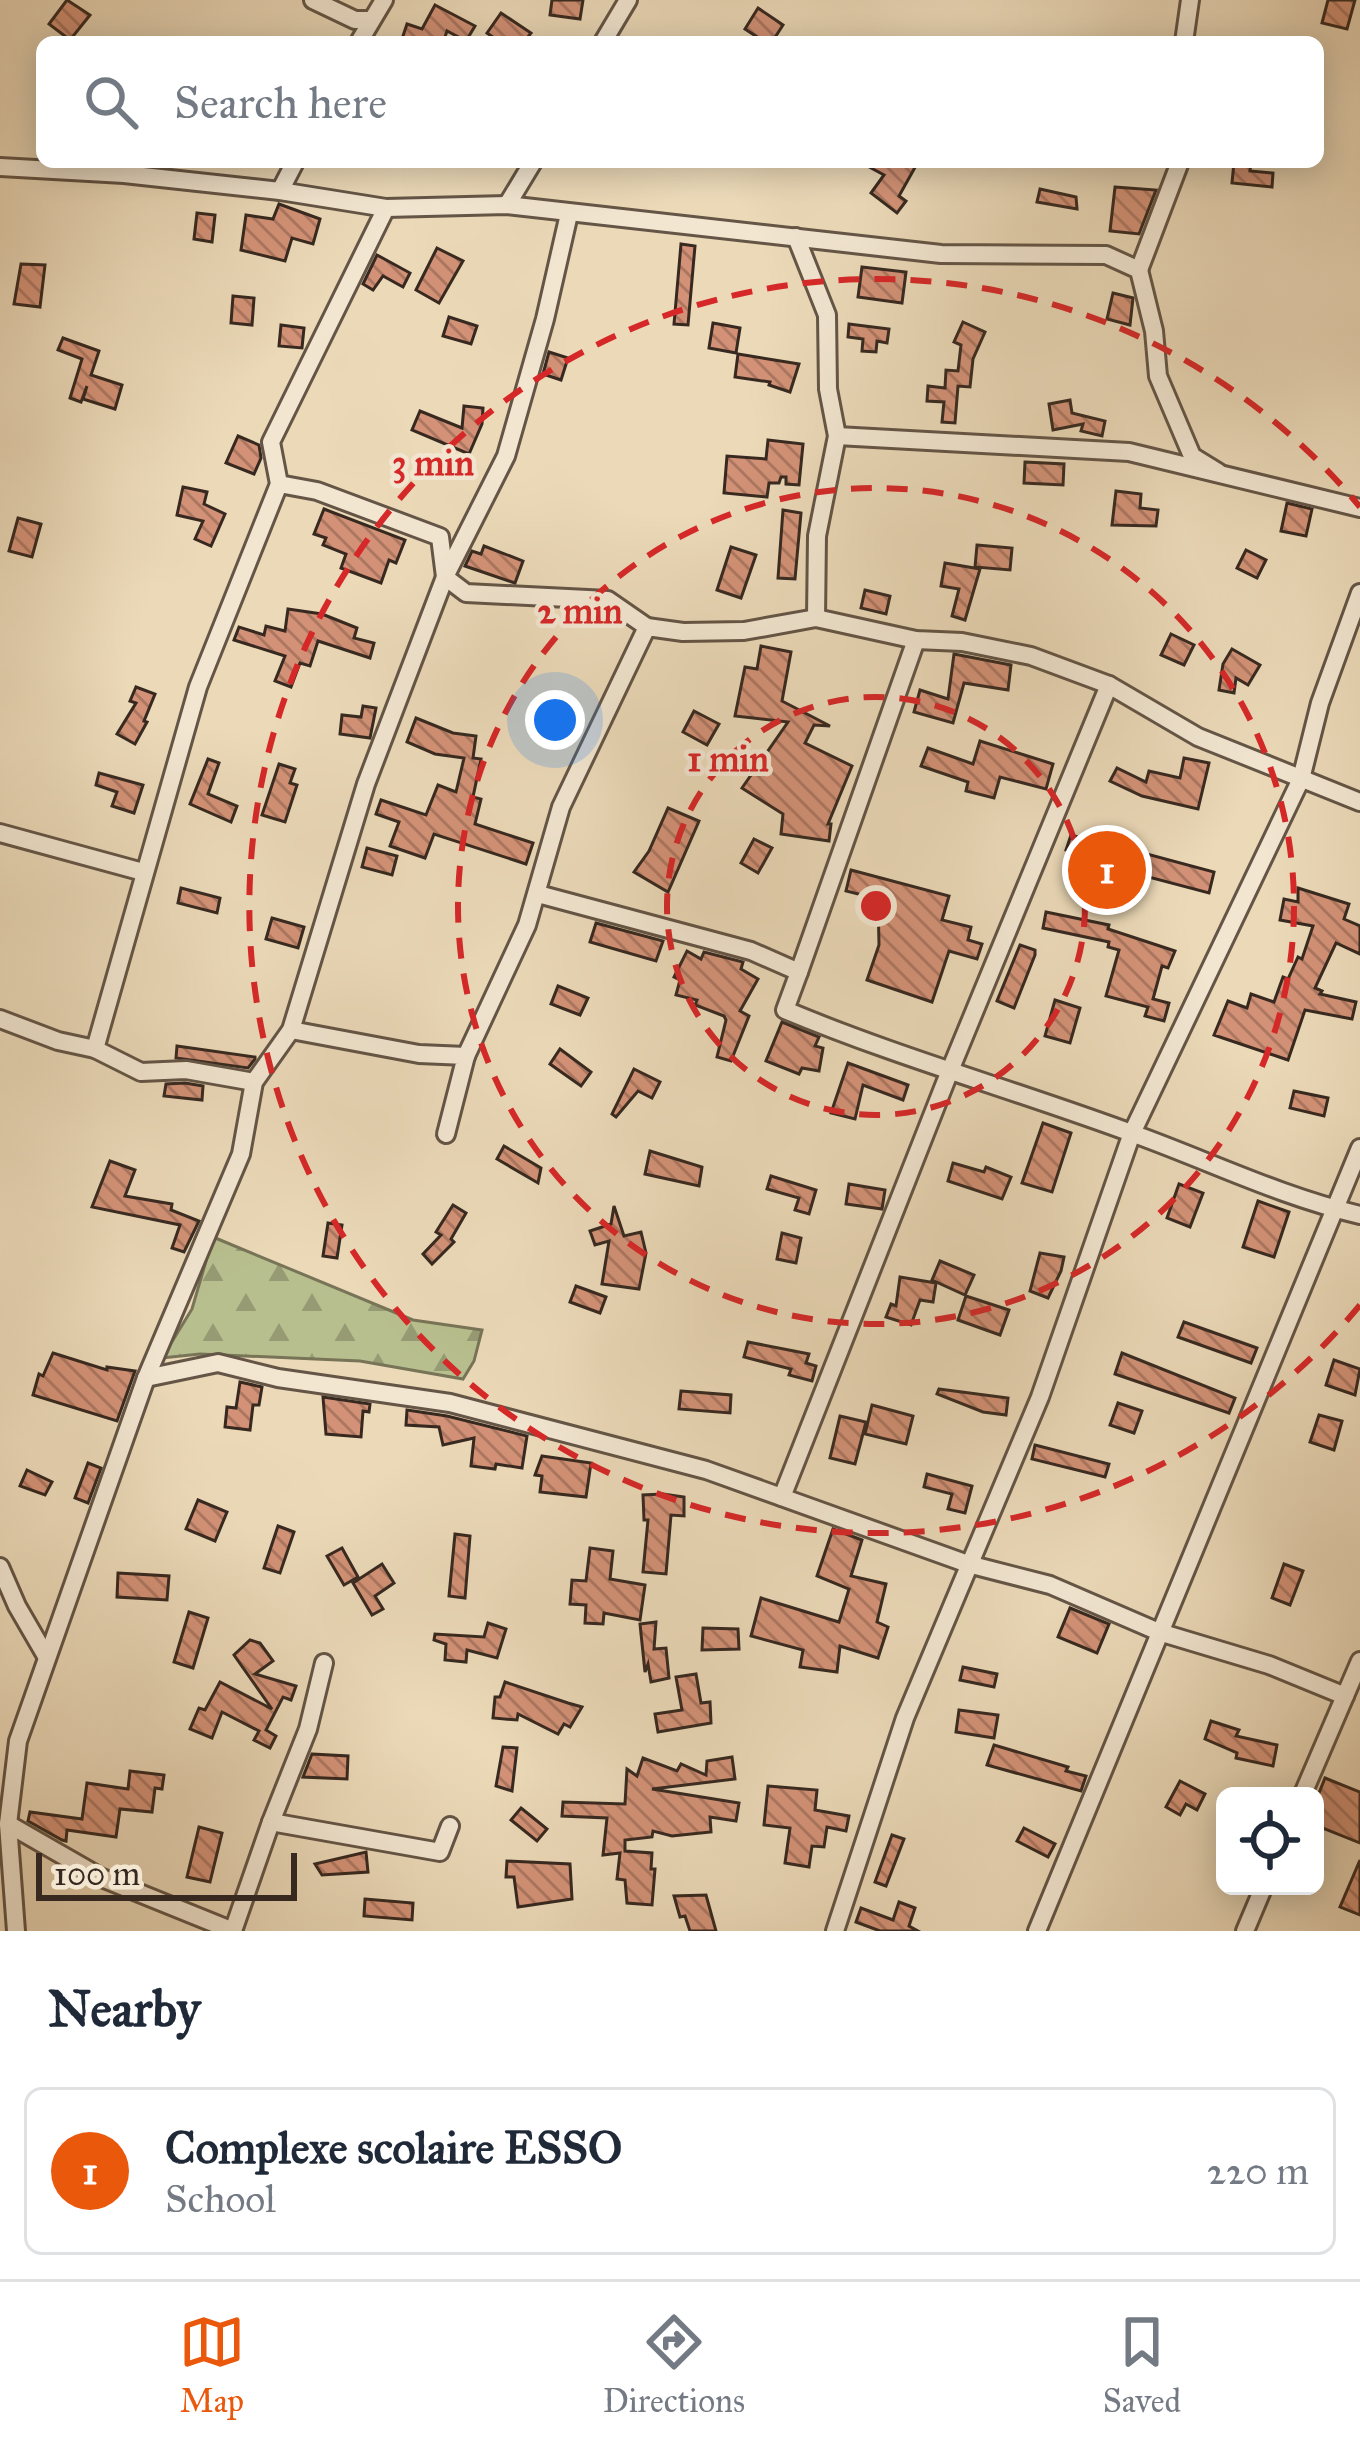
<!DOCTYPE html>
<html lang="en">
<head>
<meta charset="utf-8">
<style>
  :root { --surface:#fff; --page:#f2f2f3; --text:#1f2937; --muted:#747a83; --line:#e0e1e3; --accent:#ea580c }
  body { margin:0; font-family:"IM FELL Great Primer",serif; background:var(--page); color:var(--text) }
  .controls { position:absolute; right:36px; bottom:36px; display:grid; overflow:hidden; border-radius:18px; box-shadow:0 6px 30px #0003 }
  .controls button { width:108px; height:108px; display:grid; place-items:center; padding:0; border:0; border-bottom:3px solid var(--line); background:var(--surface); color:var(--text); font:60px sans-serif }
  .scale { position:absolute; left:36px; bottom:30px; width:261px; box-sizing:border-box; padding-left:12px; border:6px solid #372920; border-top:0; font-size:33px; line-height:42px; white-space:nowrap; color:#372920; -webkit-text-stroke:9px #f2e6d1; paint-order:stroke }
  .you { position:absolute; left:555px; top:720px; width:42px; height:42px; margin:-30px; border:9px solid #fff; border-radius:50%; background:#1a73e8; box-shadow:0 0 0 18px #1a73e833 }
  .badge { display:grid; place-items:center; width:78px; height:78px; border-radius:50%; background:var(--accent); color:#fff; font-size:39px; font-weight:700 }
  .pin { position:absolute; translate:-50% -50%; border:6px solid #fff; box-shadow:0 3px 12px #0006 }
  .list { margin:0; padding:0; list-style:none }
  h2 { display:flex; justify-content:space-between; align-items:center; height:156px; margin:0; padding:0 48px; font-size:51px }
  h2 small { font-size:39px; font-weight:400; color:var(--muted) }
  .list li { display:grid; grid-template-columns:78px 1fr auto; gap:36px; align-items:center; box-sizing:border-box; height:168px; margin:0 24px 24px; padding:0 24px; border:3px solid var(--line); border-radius:18px }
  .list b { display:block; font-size:45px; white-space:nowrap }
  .list p { margin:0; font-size:39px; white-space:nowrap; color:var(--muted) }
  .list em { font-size:39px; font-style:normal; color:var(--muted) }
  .icon { flex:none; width:66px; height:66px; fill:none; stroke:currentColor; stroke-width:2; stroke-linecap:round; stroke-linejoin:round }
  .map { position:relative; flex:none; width:1360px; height:1931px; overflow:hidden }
  .search { position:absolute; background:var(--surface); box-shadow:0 6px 30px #0003; left:36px; right:36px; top:36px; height:132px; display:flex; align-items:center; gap:30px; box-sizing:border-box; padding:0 42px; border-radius:18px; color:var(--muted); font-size:45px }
  .sheet { height:348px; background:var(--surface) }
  nav { display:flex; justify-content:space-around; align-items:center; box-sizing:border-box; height:168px; border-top:3px solid var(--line); background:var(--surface); font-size:33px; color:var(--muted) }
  nav a { display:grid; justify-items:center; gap:6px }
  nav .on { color:var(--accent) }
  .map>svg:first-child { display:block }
</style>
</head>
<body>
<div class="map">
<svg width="1360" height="1931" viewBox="0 0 1360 1931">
  <defs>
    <pattern id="forest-firs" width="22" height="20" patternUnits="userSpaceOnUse" patternTransform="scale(3)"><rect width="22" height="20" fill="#b8bf8e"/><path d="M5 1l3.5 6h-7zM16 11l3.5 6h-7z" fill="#969b74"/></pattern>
    <pattern id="building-back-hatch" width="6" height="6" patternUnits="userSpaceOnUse" patternTransform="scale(3)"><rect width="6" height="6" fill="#d39277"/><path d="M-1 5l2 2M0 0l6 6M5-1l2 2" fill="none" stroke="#ac7761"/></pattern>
  </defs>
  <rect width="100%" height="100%" fill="#ebd9b8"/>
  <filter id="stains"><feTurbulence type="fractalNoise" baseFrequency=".00167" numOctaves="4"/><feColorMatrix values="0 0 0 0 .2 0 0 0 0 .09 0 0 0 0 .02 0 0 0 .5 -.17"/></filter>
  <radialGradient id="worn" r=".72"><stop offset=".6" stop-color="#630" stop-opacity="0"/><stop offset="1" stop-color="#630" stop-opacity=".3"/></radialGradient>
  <path fill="url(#forest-firs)" stroke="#787457" stroke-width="3" d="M213,1237L413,1320L482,1330L474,1361L463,1379L360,1361L200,1354L162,1358L192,1309Z"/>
  <g fill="url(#building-back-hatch)" stroke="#372920" stroke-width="3">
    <path d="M67,0L90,15L70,40L49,24Z"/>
    <path d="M552,0H583L580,19L550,15Z"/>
    <path d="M1328,0H1355L1347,29L1322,23Z"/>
    <path d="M435,5L475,26L466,41L447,31L445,37L453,42H401L407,24L422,29Z"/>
    <path d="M758,8L783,25L772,42H765L745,29Z"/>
    <path d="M501,13L531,33L524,42H500L487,33Z"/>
    <path d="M860,162H918L899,196L906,201L897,213L871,193L884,175Z"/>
    <path d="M1234,162H1251L1250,171L1273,173L1272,187L1232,183Z"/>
    <path d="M1115,187L1156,190L1139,234L1110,231Z"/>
    <path d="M1040,189L1076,197L1077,209L1037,202Z"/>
    <path d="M279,204L320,219L313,244L292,238L285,261L241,250L246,215L273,219Z"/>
    <path d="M197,213L215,215L212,242L194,239Z"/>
    <path d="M681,244L695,246L688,325L674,324Z"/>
    <path d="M437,248L463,261L439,303L416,290Z"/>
    <path d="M377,255L410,273L403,287L383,276L373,290L363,284Z"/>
    <path d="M21,264L45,265L40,307L14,304Z"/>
    <path d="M862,267L906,272L902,303L858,297Z"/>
    <path d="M1113,293L1133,298L1130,325L1107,319Z"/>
    <path d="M233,296L254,298L252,325L231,323Z"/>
    <path d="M449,317L477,326L471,344L443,336Z"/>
    <path d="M963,322L985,332L973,359L970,387L958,386L955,423L942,422L944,402L927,401L928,386L945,388L946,370L958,371L961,345L954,342Z"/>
    <path d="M713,323L740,328L736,353L709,348Z"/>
    <path d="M849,324L889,329L887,343L877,341L876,352L862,351L863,339L848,337Z"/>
    <path d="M281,325L304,328L302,348L279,346Z"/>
    <path d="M63,338L99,351L91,375L122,385L115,409L83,399L87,386L81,402L70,398L82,359L58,350Z"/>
    <path d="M549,352L568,358L561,380L543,374Z"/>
    <path d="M738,354L799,364L790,392L769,385L770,382L735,377Z"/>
    <path d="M1070,400L1072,413L1105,421L1102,436L1081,431L1083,424L1053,430L1049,404Z"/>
    <path d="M464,406L483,408L482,424L469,454L412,430L420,411L462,428Z"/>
    <path d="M238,436L259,445L261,458L254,474L226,463Z"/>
    <path d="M768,440L803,444L799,485L786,484V477H781L779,483H769L767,497L724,493L727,456L766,459Z"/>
    <path d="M1025,462L1064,464L1063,485L1024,483Z"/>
    <path d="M183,487L207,492L204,504L225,514L211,546L195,539L203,521L177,515Z"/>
    <path d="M1116,491L1141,494L1140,508L1158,510L1156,526L1112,525Z"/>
    <path d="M1287,503L1312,509L1306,536L1281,531Z"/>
    <path d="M324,509L405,540L396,563L389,560L381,583L341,568L346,554L323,545L326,538L314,534Z"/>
    <path d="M783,510L801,513L795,579L778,578Z"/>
    <path d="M18,518L41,524L32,557L9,551Z"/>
    <path d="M977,545L1012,548L1010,570L975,567Z"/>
    <path d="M484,546L523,561L515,583L465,566L472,551L481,554Z"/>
    <path d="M731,547L756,555L741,598L717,590Z"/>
    <path d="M1246,550L1266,560L1257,578L1237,568Z"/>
    <path d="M945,563L980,569L965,620L952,616L959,589L941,586Z"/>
    <path d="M865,590L890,596L886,614L861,608Z"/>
    <path d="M288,609L322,614L357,628L354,638L374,643L370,658L318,641L310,666L300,663L291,687L275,681L285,656L234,640L239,627L264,635L266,626L285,631Z"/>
    <path d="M1171,634L1194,645L1184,665L1161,655Z"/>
    <path d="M761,646L791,652L782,701L830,726L814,725L805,743L852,766L828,824H831L829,841L781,834L783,814L742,788L788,722L735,716L745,667L757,669Z"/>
    <path d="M1232,649L1260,665L1248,685L1236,678L1234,693L1219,690L1223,664Z"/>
    <path d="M954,654L1011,665L1008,690L964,683L953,723L914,712L920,690L948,699Z"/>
    <path d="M136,687L155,694L144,721L147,722L135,744L117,734L136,703L130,701Z"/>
    <path d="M363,706L376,708L370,738L340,734L342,715L361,717Z"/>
    <path d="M694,711L719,724L707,745L683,732Z"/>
    <path d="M416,718L453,733L476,736L473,758L481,759L473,797L481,799L475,824L533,843L526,864L434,834L425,858L390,846L399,822L376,814L381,800L426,815L438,785L456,792L464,758L435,754L407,742Z"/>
    <path d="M980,741L1053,764L1046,789L1000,777L994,798L966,791L968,782L921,766L928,748L973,764Z"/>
    <path d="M1184,758L1209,763L1198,809L1142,796L1110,781L1117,768L1146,782L1149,771L1180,778Z"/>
    <path d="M208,759L219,763L208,794L237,806L231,822L190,804Z"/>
    <path d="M279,764L295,769L290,783L297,785L285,822L262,815Z"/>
    <path d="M99,773L143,785L134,813L112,806L117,792L96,785Z"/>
    <path d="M668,808L699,821L668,892L634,872L649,851Z"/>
    <path d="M1071,835L1108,846L1110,840L1144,849L1143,853L1214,872L1209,893L1103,865L1104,861L1066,850Z"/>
    <path d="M754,839L772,848L758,873L741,863Z"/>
    <path d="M367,848L397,856L392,875L362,867Z"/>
    <path d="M851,870L949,896L942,920L971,927L968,940L982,944L977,959L949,951L932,1002L867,980L879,945L878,899L846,891Z"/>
    <path d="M181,888L220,898L217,913L178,903Z"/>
    <path d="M1298,888L1349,904L1344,919L1360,926V954L1336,943L1315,988L1322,991L1320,994L1356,1002L1352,1019L1305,1010L1288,1060L1214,1035L1228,1001L1247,1008L1251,994L1274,1002L1283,977L1288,979L1298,957L1302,959L1313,926L1280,920L1284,899L1298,902Z"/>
    <path d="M1046,912L1109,925L1108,929L1175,951L1168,968L1162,966L1153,999L1169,1003L1164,1021L1145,1016L1148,1007L1106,996L1119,950L1108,947L1109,942L1043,928Z"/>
    <path d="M272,918L304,927L298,948L266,939Z"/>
    <path d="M596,923L663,941L656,961L590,942Z"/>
    <path d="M1020,945L1035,950V955L1014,1008L997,1001Z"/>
    <path d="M687,951L701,959L704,952L743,962L741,969L758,979L740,1011L749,1016L731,1061L717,1057L726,1020L724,1016L695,1005L697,1000L676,995L680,980L674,977Z"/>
    <path d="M558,986L588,998L580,1015L551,1004Z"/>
    <path d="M1055,1000L1080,1008L1070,1043L1045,1036Z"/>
    <path d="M782,1022L819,1037L815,1046L823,1048L819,1071L802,1068L799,1074L766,1061Z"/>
    <path d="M177,1046L255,1057V1059L248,1068L176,1058Z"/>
    <path d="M560,1049L591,1072L581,1086L550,1064Z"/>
    <path d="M848,1063L908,1085L903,1100L863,1085L855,1119L831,1113Z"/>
    <path d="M634,1069L660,1082L652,1098L638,1091L616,1117L612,1114Z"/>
    <path d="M185,1083L203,1086L202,1100L164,1096L166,1084Z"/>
    <path d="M1294,1091L1328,1098L1324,1116L1290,1108Z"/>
    <path d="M1043,1123L1071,1133L1052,1192L1022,1183Z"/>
    <path d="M504,1146L541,1168L538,1183L497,1159Z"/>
    <path d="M650,1151L702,1167L699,1186L645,1174Z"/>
    <path d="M110,1161L135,1170L125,1196L172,1204L171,1210L199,1221L184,1252L172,1248L180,1225L92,1207Z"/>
    <path d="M953,1163L984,1172L986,1167L1011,1177L1002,1199L948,1181Z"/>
    <path d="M771,1176L816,1190L809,1214L795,1210L799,1198L767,1189Z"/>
    <path d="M849,1184L885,1190L882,1209L846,1204Z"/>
    <path d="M1179,1184L1203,1193L1190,1227L1167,1218Z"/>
    <path d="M1258,1201L1289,1212L1274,1257L1243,1247Z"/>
    <path d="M453,1205L466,1213L451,1239L454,1242L432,1264L423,1254L441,1235L436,1232Z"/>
    <path d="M614,1206L624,1236L641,1232L646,1253L639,1289L602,1284L609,1241L595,1245L590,1231L611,1224Z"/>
    <path d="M328,1223L342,1225L337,1258L323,1256Z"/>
    <path d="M782,1233L801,1238L796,1263L777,1259Z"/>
    <path d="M1040,1253L1064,1257L1061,1271L1048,1298L1030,1291Z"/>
    <path d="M940,1261L974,1275L965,1295L932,1280Z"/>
    <path d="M900,1277L936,1283L933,1302L920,1300L911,1325L886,1317L891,1304L896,1306Z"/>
    <path d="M576,1286L606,1297L600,1313L570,1302Z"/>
    <path d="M966,1296L1009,1310L1000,1335L958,1320Z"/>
    <path d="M1184,1322L1257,1348L1251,1363L1178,1337Z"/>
    <path d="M748,1342L809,1354L806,1363L816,1366L812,1381L789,1375L791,1369L744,1357Z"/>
    <path d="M53,1353L107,1370V1367L135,1371L117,1421L33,1395L39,1374L43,1376Z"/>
    <path d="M1122,1353L1235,1398L1229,1413L1115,1374Z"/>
    <path d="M1334,1360L1360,1369L1355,1395L1326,1385Z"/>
    <path d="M240,1382L262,1387L259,1405H253L250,1430L225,1427L227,1407L236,1408Z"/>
    <path d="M939,1389L1008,1398L1006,1415L983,1412L937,1394Z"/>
    <path d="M681,1391L731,1395L730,1413L679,1409Z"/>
    <path d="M323,1397L370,1404L369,1412L363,1411L361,1437L326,1434Z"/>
    <path d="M1118,1403L1142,1411L1134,1433L1110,1425Z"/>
    <path d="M872,1405L913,1416L906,1444L865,1434Z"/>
    <path d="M407,1410L447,1416L527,1436L522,1468L496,1464L495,1469L471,1466L474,1438L443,1445L439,1427L406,1425Z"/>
    <path d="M1319,1415L1342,1421L1334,1450L1310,1442Z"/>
    <path d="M840,1416L866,1422L855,1464L830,1458Z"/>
    <path d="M1035,1445L1109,1464L1105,1477L1032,1459Z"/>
    <path d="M542,1456L591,1463L586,1497L540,1492L542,1476L535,1475Z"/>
    <path d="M88,1463L101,1468L88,1503L75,1498Z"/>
    <path d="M27,1470L52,1482L45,1495L20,1486Z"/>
    <path d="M927,1474L972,1486L965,1513L948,1509L952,1494L924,1487Z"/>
    <path d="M663,1494L684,1497V1516L671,1515L666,1574L643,1572L648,1520H644L643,1495Z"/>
    <path d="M198,1500L227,1512L215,1541L186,1529Z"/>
    <path d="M278,1526L294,1532L280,1573L264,1568Z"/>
    <path d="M833,1529L862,1540L851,1576L886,1584L877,1622L888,1627L878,1658L840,1646L837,1672L800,1667L803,1650L751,1636L761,1598L839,1622L849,1589L817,1576Z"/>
    <path d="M455,1534L470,1536L465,1598L449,1596Z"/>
    <path d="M342,1548L358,1577L344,1585L327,1556Z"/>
    <path d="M590,1548L613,1551L610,1579L645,1585L640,1620L604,1613L603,1624L585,1623L586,1605L570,1604L572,1580L586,1581Z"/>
    <path d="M382,1564L394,1583L375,1596L383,1609L372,1615L353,1583Z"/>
    <path d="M1284,1564L1303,1571L1290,1605L1272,1598Z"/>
    <path d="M118,1573L169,1576L167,1600L117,1597Z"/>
    <path d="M1070,1608L1109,1624L1097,1653L1058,1637Z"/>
    <path d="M189,1612L208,1618L193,1668L174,1662Z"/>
    <path d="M656,1622L654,1649L666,1648L669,1678L651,1682L648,1664L645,1672L640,1624Z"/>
    <path d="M488,1623L506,1629L497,1658L467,1650L466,1662L445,1660L446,1644L434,1640L435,1634L484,1637Z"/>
    <path d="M703,1628L738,1629L739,1649L702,1650Z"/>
    <path d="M250,1640L260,1643L273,1661L255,1674L296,1686L291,1700L283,1697L266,1730L276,1736L270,1748L254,1740L259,1731L222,1712L212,1738L190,1729L199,1708L205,1710L220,1682L272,1709L234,1655Z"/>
    <path d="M963,1667L997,1674L994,1687L960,1680Z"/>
    <path d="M696,1674L701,1703L710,1702L711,1723L658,1732L655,1714L682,1710L676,1677Z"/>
    <path d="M505,1682L568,1703L582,1707L570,1727L564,1724L558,1734L518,1714L517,1720L493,1718L495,1697H500Z"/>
    <path d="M959,1710L998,1715L994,1738L956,1732Z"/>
    <path d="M1211,1721L1239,1730L1236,1736L1277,1745L1273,1766L1236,1758L1237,1753L1205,1739Z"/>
    <path d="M994,1745L1068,1767L1066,1771L1086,1776L1081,1791L987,1765Z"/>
    <path d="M503,1747L517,1748L512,1791L496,1786Z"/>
    <path d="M312,1754L348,1756L347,1779L303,1777Z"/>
    <path d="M732,1757L735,1779L652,1789L739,1803L736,1821L710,1817L711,1832L672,1836L653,1831L652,1837L625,1840V1851L652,1853L651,1869H655L652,1905L627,1903L625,1880L617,1879L620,1853L603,1855L607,1818L562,1816L563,1802L625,1804L627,1769L637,1776L643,1758L677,1771L681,1764L706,1775L707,1761Z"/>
    <path d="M130,1771L164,1775L162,1789L155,1788L152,1812L120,1809L116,1837L67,1830L66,1841L62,1840L28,1821L30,1812L82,1819L87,1783L128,1789Z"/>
    <path d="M1325,1778L1360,1792V1843L1315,1825V1803Z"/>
    <path d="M1180,1781L1205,1794L1197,1810L1186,1804L1180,1815L1166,1807Z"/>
    <path d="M768,1786L817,1790L815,1810L849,1816L846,1831L827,1827L824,1847L812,1846L809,1867L785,1863L790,1828L764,1825Z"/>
    <path d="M521,1808L547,1829L537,1841L511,1820Z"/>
    <path d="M199,1827L222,1833L210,1882L187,1877Z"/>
    <path d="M1024,1828L1055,1844L1048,1857L1017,1841Z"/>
    <path d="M892,1835L904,1839L886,1886L875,1882Z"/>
    <path d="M366,1852L368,1872L322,1875L315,1864Z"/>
    <path d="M1360,1860V1915L1340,1907Z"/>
    <path d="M507,1861L570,1864L572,1899L518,1907L514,1877H506Z"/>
    <path d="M706,1895L716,1931H690L685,1916L680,1917L674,1896Z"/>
    <path d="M365,1899L413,1903L412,1920L364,1916Z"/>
    <path d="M899,1902L915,1908L909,1926L918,1931H880L856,1922L861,1908L893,1920Z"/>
  </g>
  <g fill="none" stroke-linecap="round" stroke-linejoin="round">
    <defs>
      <g id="minor">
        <path d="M313,0L355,20H371"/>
        <path d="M359,42L384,0"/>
        <path d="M603,42L628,0"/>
        <path d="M1184,42L1190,0"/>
        <path d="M0,167L124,174L280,191L386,208L507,205L941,254L1106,255L1139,270L1154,331L1158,376L1192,456L1218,472"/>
        <path d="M280,191L295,162"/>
        <path d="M507,205L533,162"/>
        <path d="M796,237L827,315L828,389L837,436L817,536L816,618"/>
        <path d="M1139,270L1180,162"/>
        <path d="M837,436L1129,452L1360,508"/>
        <path d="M279,484L317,491L440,537L445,577L466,593L608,600L647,627"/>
        <path d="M0,833L143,872"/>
        <path d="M538,894L751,951L799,972L785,1010C900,1058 1018,1091 1134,1134C1209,1161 1282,1197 1360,1215"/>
        <path d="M799,972L916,640"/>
        <path d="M0,1019L58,1041L95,1049"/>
        <path d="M291,1030L419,1054L466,1056L446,1134"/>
        <path d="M466,1056L527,925L561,807L647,627L683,632L744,631L816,618L916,640L962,642L1031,656L1109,685L1198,737L1360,802"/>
        <path d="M254,1082L186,1070L141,1072L95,1049L198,687L279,484L271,442L386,208"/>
        <path d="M146,1378L218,1363L278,1378L450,1403L706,1470L968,1564L1050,1585L1159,1632L1269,1665L1345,1696"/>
        <path d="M782,1497L949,1073L1109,685"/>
        <path d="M0,1567L17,1606L46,1656"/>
        <path d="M1302,1796L1360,1661"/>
        <path d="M271,1822L308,1729L324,1663"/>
        <path d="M8,1824L102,1878L233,1931"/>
        <path d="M16,1931L8,1824L18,1741L146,1378L241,1154L254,1082L291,1030L366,784L445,577L506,456L545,319L569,214"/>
        <path d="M233,1931L271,1822L440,1852L450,1826"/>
        <path d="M835,1931L905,1718L1040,1397L1132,1133L1301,779L1320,703L1360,593"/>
        <path d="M1037,1931L1360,1148"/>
        <path d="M1245,1931L1264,1886"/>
      </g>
    </defs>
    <use href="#minor" stroke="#645546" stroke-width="22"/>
    <use href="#minor" stroke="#f2e6d1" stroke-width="16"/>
  </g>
  <g fill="none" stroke="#d62828" stroke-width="6" stroke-dasharray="21 15">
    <circle cx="876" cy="906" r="209"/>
    <circle cx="876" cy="906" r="418"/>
    <path d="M1360 1305A627 627 0 1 1 1360 507"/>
  </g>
  <circle cx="876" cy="906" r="18" fill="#d62828" stroke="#f2e6d1" stroke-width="6"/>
  <g font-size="36" text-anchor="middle" font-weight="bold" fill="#d62828" stroke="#f2e6d1" stroke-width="9" stroke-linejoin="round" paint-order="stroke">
    <text x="433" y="475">3 min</text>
    <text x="580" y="623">2 min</text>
    <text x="728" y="771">1 min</text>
  </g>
  <rect width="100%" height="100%" filter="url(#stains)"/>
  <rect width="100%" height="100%" fill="url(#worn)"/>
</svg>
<div class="controls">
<button><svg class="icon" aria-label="locate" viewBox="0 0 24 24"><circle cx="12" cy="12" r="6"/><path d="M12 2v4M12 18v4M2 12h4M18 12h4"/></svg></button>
</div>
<div class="scale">100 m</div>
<div class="you"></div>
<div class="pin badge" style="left:1107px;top:870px">1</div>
<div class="search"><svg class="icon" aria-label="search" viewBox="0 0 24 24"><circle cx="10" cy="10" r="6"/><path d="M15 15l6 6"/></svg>Search here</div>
</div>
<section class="sheet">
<h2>Nearby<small></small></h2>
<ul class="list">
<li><span class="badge">1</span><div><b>Complexe scolaire ESSO</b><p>School</p></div><em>220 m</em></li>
</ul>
</section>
<nav>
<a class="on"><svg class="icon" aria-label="map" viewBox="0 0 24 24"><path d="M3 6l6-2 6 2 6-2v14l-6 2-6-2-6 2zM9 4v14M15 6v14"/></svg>Map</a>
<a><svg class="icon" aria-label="directions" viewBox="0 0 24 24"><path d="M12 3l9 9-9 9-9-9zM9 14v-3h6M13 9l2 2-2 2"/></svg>Directions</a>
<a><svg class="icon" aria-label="saved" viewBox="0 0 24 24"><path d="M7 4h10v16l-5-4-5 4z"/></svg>Saved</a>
</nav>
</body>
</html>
